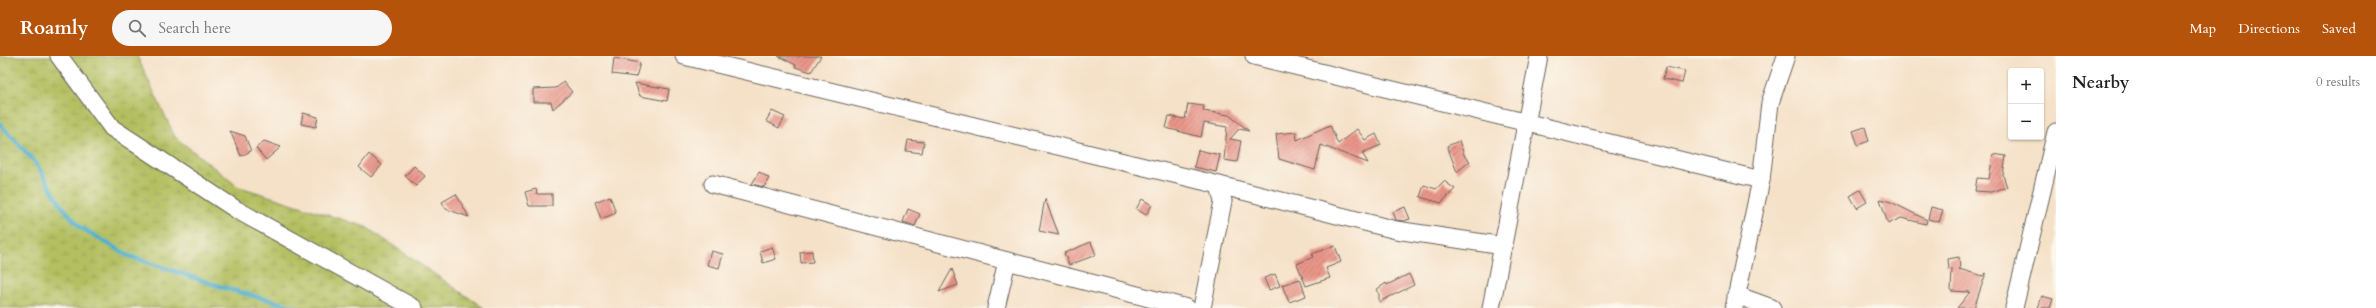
<!DOCTYPE html>
<html lang="en">
<head>
<meta charset="utf-8">
<style>
  :root { --surface:#fff; --page:#f6f6f6; --text:#222; --muted:#767676; --line:#e0e0e0; --accent:#b45309 }
  body { margin:0; font-family:Cardo,serif; background:var(--page); color:var(--text) }
  .controls { position:absolute; right:12px; top:12px; display:grid; overflow:hidden; border-radius:4px; box-shadow:0 1px 3px #0004 }
  .controls button { width:36px; height:36px; display:grid; place-items:center; padding:0; border:0; border-bottom:1px solid var(--line); background:var(--surface); color:var(--text); font:20px sans-serif }
  .list { margin:0; padding:0; list-style:none }
  h2 { display:flex; justify-content:space-between; align-items:center; height:52px; margin:0; padding:0 16px; font-size:17px }
  h2 small { font-size:13px; font-weight:400; color:var(--muted) }
  .icon { flex:none; width:22px; height:22px; fill:none; stroke:currentColor; stroke-width:2; stroke-linecap:round; stroke-linejoin:round }
  .map { position:relative; flex:none; width:2056px; height:252px; overflow:hidden }
  header { display:flex; align-items:center; gap:24px; box-sizing:border-box; height:56px; padding:0 20px; background:var(--accent); color:#fff }
  header strong { font-size:19px }
  nav { display:flex; gap:22px; margin-inline-start:auto; font-size:14px }
  .search { width:280px; height:36px; background:var(--page); display:flex; align-items:center; gap:10px; box-sizing:border-box; padding:0 14px; border-radius:22px; color:var(--muted); font-size:15px }
  main { display:flex }
  aside { flex:1; background:var(--surface) }
  .map>svg:first-child { display:block }
</style>
</head>
<body>
<header>
<strong>Roamly</strong>
<div class="search"><svg class="icon" aria-label="search" viewBox="0 0 24 24"><circle cx="10" cy="10" r="6"/><path d="M15 15l6 6"/></svg>Search here</div>
<nav><a>Map</a><a>Directions</a><a>Saved</a></nav>
</header>
<main>
<div class="map">
<svg width="2056" height="252" viewBox="0 0 2056 252">
  <defs>
    <pattern id="wetland-marsh" width="20" height="14" patternUnits="userSpaceOnUse"><rect width="20" height="14" fill="#b3bf61"/><path d="M1 5h8M5 5V1M11 12h8M15 12V8" fill="none" stroke="#99a454"/></pattern>
    <pattern id="building-hatch" width="6" height="6" patternUnits="userSpaceOnUse"><rect width="6" height="6" fill="#ea9589"/><path d="M-1 1l2-2M0 6l6-6M5 7l2-2" fill="none" stroke="#bd796f"/></pattern>
  </defs>
  <rect width="100%" height="100%" fill="#fbf7ec"/>
  <filter id="ink" filterUnits="userSpaceOnUse"><feTurbulence type="fractalNoise" baseFrequency=".025" numOctaves="2"/><feDisplacementMap in="SourceGraphic" scale="8" xChannelSelector="R" yChannelSelector="G"/><feConvolveMatrix kernelMatrix="1 2 1 2 8 2 1 2 1" color-interpolation-filters="sRGB"/></filter>
  <filter id="wash" filterUnits="userSpaceOnUse"><feTurbulence type="fractalNoise" baseFrequency=".012" numOctaves="4" result="noise"/><feDisplacementMap in="SourceGraphic" scale="16" xChannelSelector="R" yChannelSelector="G"/><feGaussianBlur stdDeviation="0.9" result="paint"/><feColorMatrix in="noise" values="0 0 0 0 0 0 0 0 0 0 0 0 0 0 0 0 0 1.4 0 .05"/><feComposite in="paint" operator="in"/></filter>
  <g filter="url(#wash)">
    <rect width="100%" height="100%" fill="#f5e1c8"/>
    <path fill="url(#wetland-marsh)" stroke="#686e3e" d="M0,0H137L175,81L237,130L366,171L484,252H0Z"/>
    <g fill="none" stroke-linecap="round" stroke-linejoin="round">
      <path stroke="#4dafcc" stroke-width="4.5" d="M0,68L35,106L61,149L80,171L129,200L228,233L299,252"/>
    </g>
    <g id="blocks">
      <g fill="url(#building-hatch)">
        <path d="M778,0H821L811,16L795,11L796,9Z"/>
        <path d="M614,2L640,7L636,21L612,18Z"/>
        <path d="M1666,11L1685,15L1682,27L1663,23Z"/>
        <path d="M564,26L572,36L553,53L551,46H533V33L556,32Z"/>
        <path d="M635,27L669,33L667,45L640,40Z"/>
        <path d="M1188,48L1204,50L1203,55L1229,59L1249,75L1239,73L1230,83L1241,85L1237,106L1224,104L1227,71L1204,67L1201,81L1166,72L1169,60L1185,63Z"/>
        <path d="M772,55L785,61L779,72L766,65Z"/>
        <path d="M303,57L318,61L316,71L301,68Z"/>
        <path d="M1330,69L1338,88L1357,73L1365,84L1376,78L1381,89L1362,97L1368,107L1321,89L1315,114L1279,103L1276,78L1296,76L1297,84Z"/>
        <path d="M1865,71L1869,85L1858,89L1853,75Z"/>
        <path d="M230,75L245,80L251,95L241,100Z"/>
        <path d="M908,84L924,86L922,97L906,95Z"/>
        <path d="M264,85L281,91L266,104L256,92Z"/>
        <path d="M1459,85L1465,101L1470,105L1457,116L1447,90Z"/>
        <path d="M1198,94L1220,99L1216,116L1194,111Z"/>
        <path d="M369,98L382,109L371,121L359,111Z"/>
        <path d="M1993,98L2006,100L2003,119L2007,131L1991,136L1975,135L1977,122L1989,123Z"/>
        <path d="M414,110L425,120L416,130L405,120Z"/>
        <path d="M759,116L769,122L764,131L752,128Z"/>
        <path d="M1444,125L1455,133L1441,147L1420,141L1424,129L1436,133Z"/>
        <path d="M536,133L537,138H552V150H529L525,136Z"/>
        <path d="M1860,134L1867,146L1857,152L1850,140Z"/>
        <path d="M456,138L469,161L446,153L442,146Z"/>
        <path d="M610,140L616,157L601,163L595,146Z"/>
        <path d="M1045,143L1059,179L1039,175Z"/>
        <path d="M1142,143L1152,149L1146,159L1136,153Z"/>
        <path d="M1880,143L1891,146L1927,164L1926,168L1901,162L1888,168Z"/>
        <path d="M1405,151L1410,163L1404,165L1396,164L1393,156Z"/>
        <path d="M1931,151L1943,154L1939,166L1928,163Z"/>
        <path d="M908,153L920,158L915,170L903,166Z"/>
        <path d="M1091,186L1096,199L1069,209L1064,197Z"/>
        <path d="M1335,190L1341,206L1326,212L1330,222L1306,230L1297,208L1313,201L1312,198Z"/>
        <path d="M772,191L776,203L763,207L760,195Z"/>
        <path d="M711,195L723,198L719,212L707,209Z"/>
        <path d="M812,195L813,206L801,207L800,196Z"/>
        <path d="M1959,201L1960,213H1959L1983,220L1986,217L1974,252H1957L1970,236L1951,235L1952,213L1949,214L1948,203Z"/>
        <path d="M952,213L958,229L939,236Z"/>
        <path d="M1275,218L1280,230L1269,234L1264,222Z"/>
        <path d="M1409,218L1414,229L1379,246V238L1376,234L1386,227L1387,229Z"/>
        <path d="M1300,223L1306,240L1289,246L1282,229Z"/>
        <path d="M2042,240L2053,243L2050,252H2038Z"/>
      </g>
    </g>
  </g>
  <g filter="url(#ink)">
    <use href="#blocks" fill-opacity="0" stroke="#686158" stroke-width="1"/>
    <g fill="none" stroke-linecap="round" stroke-linejoin="round">
      <defs>
        <g id="street">
          <path d="M59,0L112,72L237,154L414,252"/>
          <path d="M684,0L1219,129L1396,174L1504,190"/>
          <path d="M1254,0L1761,124"/>
          <path d="M713,128L1187,252"/>
          <path d="M1736,239L1772,252"/>
          <path d="M996,252L1007,205"/>
          <path d="M1202,252L1223,145L1219,129"/>
          <path d="M1491,252L1539,0"/>
          <path d="M1734,252L1761,124L1770,47L1786,0"/>
          <path d="M2014,252L2056,76"/>
        </g>
      </defs>
      <use href="#street" stroke="#686158" stroke-width="19"/>
      <use href="#street" stroke="#fff" stroke-width="17"/>
    </g>
  </g>
</svg>
<div class="controls">
<button>+</button>
<button>−</button>
</div>
</div>
<aside>
<h2>Nearby<small>0 results</small></h2>
<ul class="list">
</ul>
</aside>
</main>
</body>
</html>
